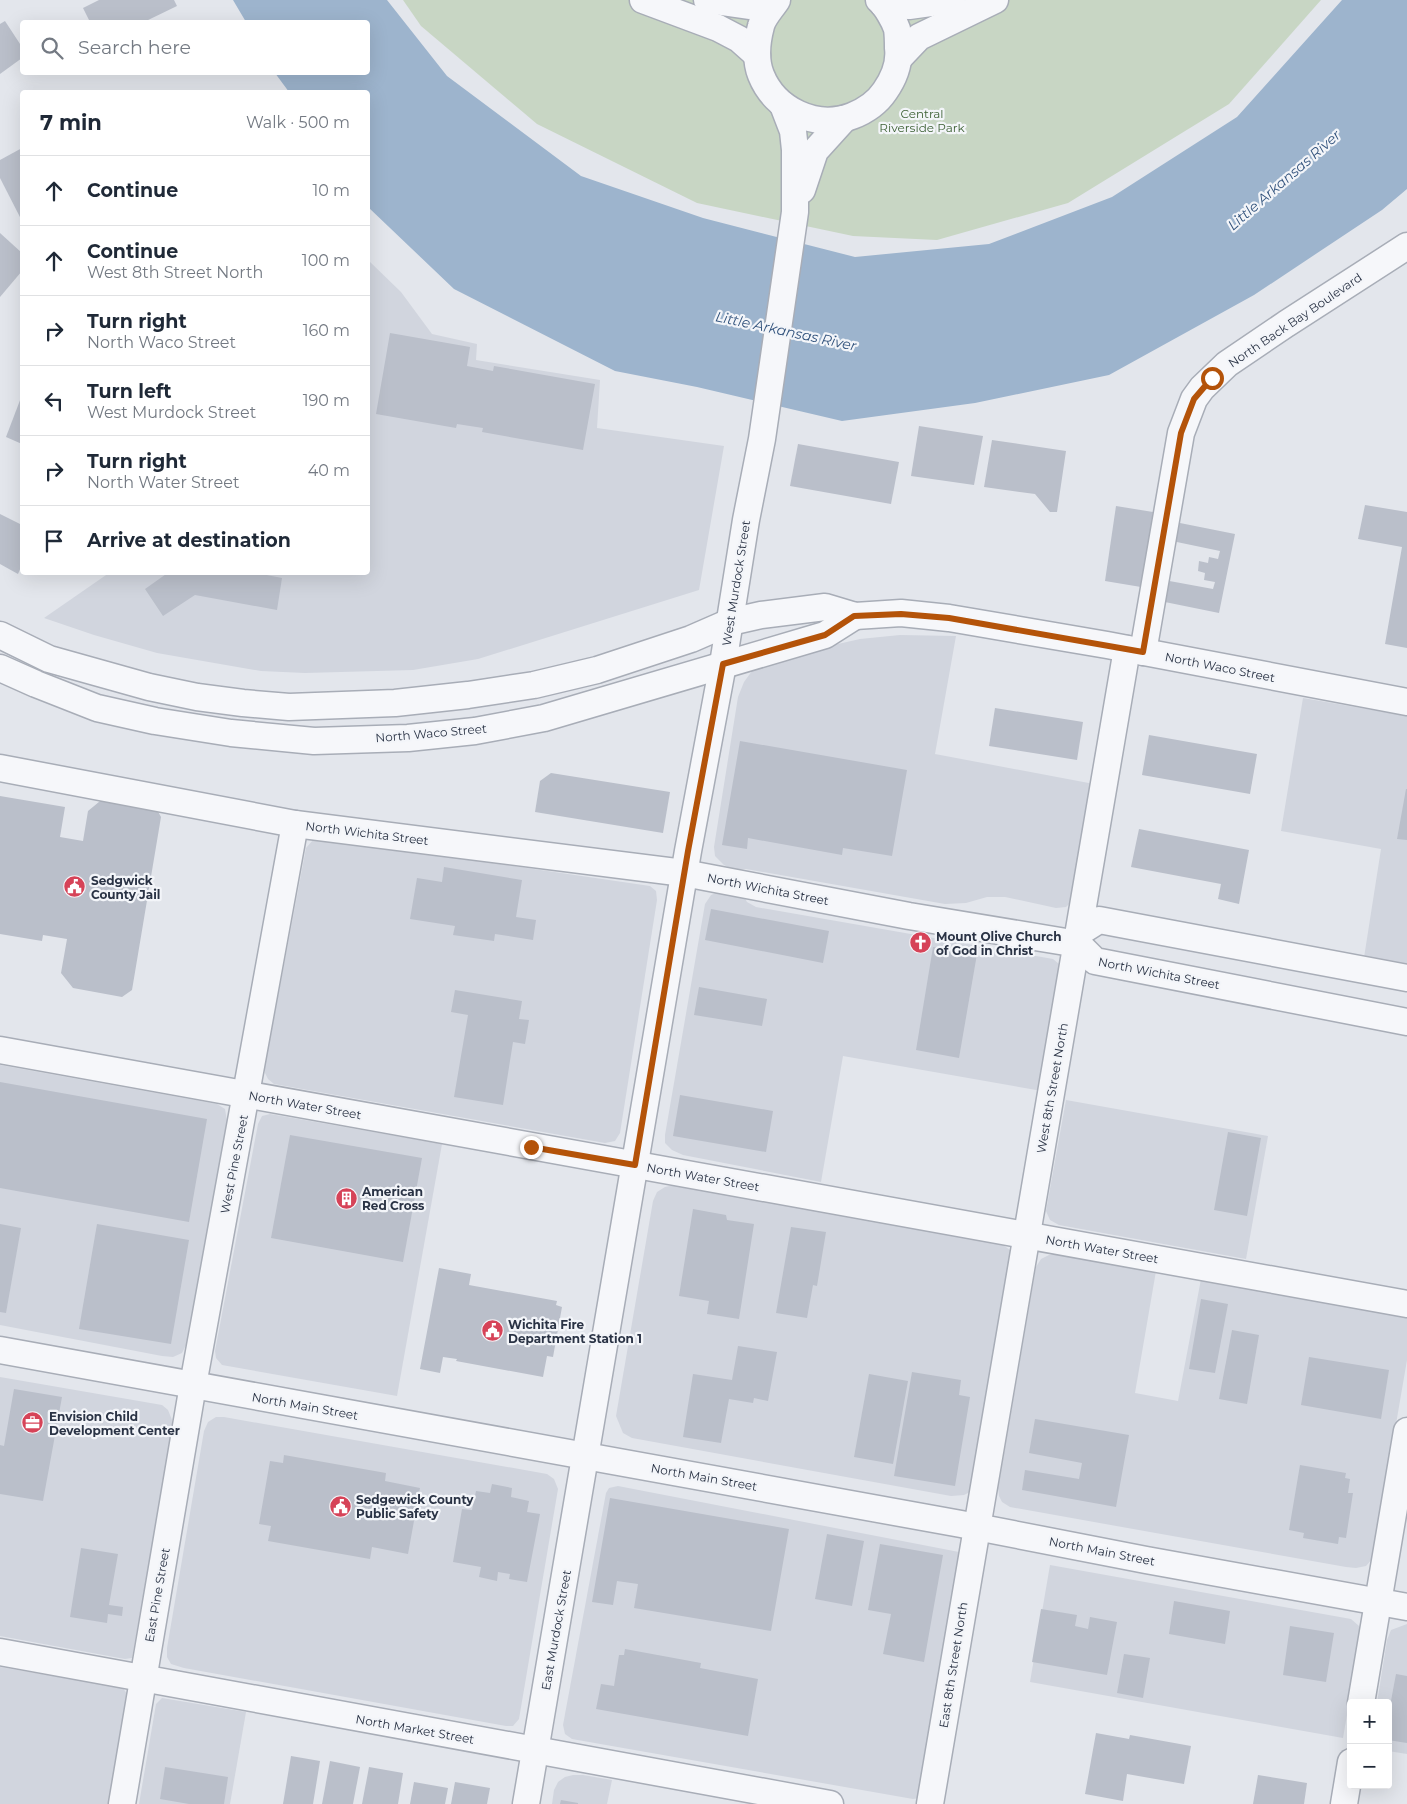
<!DOCTYPE html>
<html lang="en">
<head>
<meta charset="utf-8">
<style>
  :root { --surface:#fff; --page:#f6f6f7; --text:#1f2937; --muted:#747a83; --line:#e0e1e3 }
  body { margin:0; font-family:Montserrat,sans-serif; background:var(--page); color:var(--text) }
  .controls { position:absolute; right:15px; bottom:15px; display:grid; overflow:hidden; border-radius:5px; box-shadow:0 5px 20px #0002 }
  .controls button { width:45px; height:45px; display:grid; place-items:center; padding:0; border:0; border-bottom:1px solid var(--line); background:var(--surface); color:var(--text); font:25px sans-serif }
  .stop { position:absolute; width:15px; height:15px; margin:-11px; border:4px solid #b45309; border-radius:50%; background:#fff }
  .stop.end { background:#b45309; border-color:#fff; box-shadow:0 1px 5px #0008 }
  .list { margin:0; padding:0; list-style:none }
  h2 { display:flex; justify-content:space-between; align-items:center; height:65px; margin:0; padding:0 20px; font-size:21px }
  h2 small { font-size:16px; font-weight:400; color:var(--muted) }
  .list li { display:grid; grid-template-columns:32px 1fr auto; gap:15px; align-items:center; box-sizing:border-box; height:70px; padding:0 20px; border-top:1px solid var(--line) }
  .list b { display:block; font-size:19px; white-space:nowrap }
  .list p { margin:0; font-size:16px; white-space:nowrap; color:var(--muted) }
  .list em { font-size:16px; font-style:normal; color:var(--muted) }
  .icon { flex:none; width:28px; height:28px; fill:none; stroke:currentColor; stroke-width:2; stroke-linecap:round; stroke-linejoin:round }
  .map { position:relative; flex:none; width:1407px; height:1804px; overflow:hidden }
  .search { position:absolute; background:var(--surface); box-shadow:0 5px 20px #0002; left:20px; top:20px; width:350px; height:55px; display:flex; align-items:center; gap:12px; box-sizing:border-box; padding:0 18px; border-radius:5px; color:var(--muted); font-size:19px }
  .panel { position:absolute; background:var(--surface); box-shadow:0 5px 20px #0002; left:20px; top:90px; width:350px; height:485px; border-radius:5px }
  .map>svg:first-child { display:block }
</style>
</head>
<body>
<div class="map">
<svg width="1407" height="1804" viewBox="0 0 1407 1804">
  <rect width="100%" height="100%" fill="#e3e6ec"/>
  <g fill="#d1d5de">
    <path d="M368,260L401,292L432,334L477,344L476,360L600,380L597,428L724,446L699,590L478,659L413,670L305,673L261,671L157,653L94,635L44,618L109,573L368,572Z"/>
    <path d="M900,635L956,636L935,754L1094,784L1071,902L1066,907L1056,908L1005,897H987L966,903L945,904L746,869L734,870L724,865L715,856L714,847L738,697L744,682L752,671L760,663L794,654L860,639Z"/>
    <path d="M1303,698L1407,716V972L1363,964L1381,849L1281,831Z"/>
    <path d="M322,838L650,886L656,891L657,900L620,1133L615,1141L605,1143L274,1084L268,1079L265,1073V1066L306,848L313,840Z"/>
    <path d="M718,892L743,895L747,902L756,907L1053,959L1059,964L1061,972L1042,1091L843,1056L821,1182L683,1155L672,1150L665,1143V1135L705,904L711,895Z"/>
    <path d="M0,1065L217,1104L225,1109L227,1121L186,1345L182,1353L173,1357L162,1356L0,1325Z"/>
    <path d="M1066,1100L1268,1136L1246,1259L1059,1225L1050,1220L1046,1211Z"/>
    <path d="M270,1114L442,1144L397,1396L222,1365L216,1358L215,1351L258,1124L262,1116Z"/>
    <path d="M674,1185L1003,1245L1010,1250L1012,1258L970,1492L964,1495L951,1496L632,1438L623,1433L616,1416L653,1201L657,1192L665,1187Z"/>
    <path d="M1058,1254L1156,1271L1135,1393L1178,1401L1201,1279L1405,1316L1407,1318V1360L1373,1558L1366,1566L1356,1568L1346,1567L1010,1507L1002,1502L999,1496L998,1488L1036,1267L1041,1259L1049,1255Z"/>
    <path d="M0,1377L162,1405L168,1410L172,1420V1432L132,1658L125,1659L0,1636Z"/>
    <path d="M216,1417H224L547,1474L554,1479L558,1489L519,1719L513,1726H506L184,1668L171,1664L167,1657V1648L204,1431L208,1422Z"/>
    <path d="M618,1486L959,1552L962,1558L920,1798L913,1799L572,1739L565,1734L563,1725L606,1493L609,1488Z"/>
    <path d="M1050,1565L1351,1619L1359,1626L1361,1634L1343,1738L1030,1682Z"/>
    <path d="M1407,1624V1754L1388,1751V1703H1377L1387,1640L1391,1630Z"/>
    <path d="M0,1667L123,1688L127,1694V1701L109,1804H0Z"/>
    <path d="M162,1698L246,1712L230,1804H139L156,1704Z"/>
    <path d="M573,1775H583L612,1780L607,1804H552L554,1790L558,1782L565,1777Z"/>
  </g>
  <path fill="#c8d6c4" d="M403,0H1321L1229,104L1068,203L937,240L853,236L697,203L537,124L421,26Z"/>
  <path fill="#9db4cd" d="M233,0H387L447,76L581,176L703,218L855,257L989,244L1112,197L1237,117L1342,0H1407V189L1382,210L1254,295L1109,375L975,403L842,421L697,387L615,371L454,289L368,207V92H289L275,73L368,72V22H246Z"/>
  <g fill="#babfca">
    <path d="M99,0H174L177,6L144,22H90L83,8Z"/>
    <path d="M5,21L22,47V58L0,74V24Z"/>
    <path d="M22,148V221L0,178V160Z"/>
    <path d="M0,233L22,253V271L0,297Z"/>
    <path d="M390,333L470,347L467,366L493,371L494,366L595,384L583,450L482,432L483,428L457,424L456,428L376,414Z"/>
    <path d="M22,395V444L6,437Z"/>
    <path d="M919,426L983,436L974,485L911,476Z"/>
    <path d="M992,440L1066,451L1057,512H1050L1035,494L984,487Z"/>
    <path d="M798,444L899,462L891,504L790,486Z"/>
    <path d="M1365,505L1407,512V648L1385,644L1402,547L1358,539Z"/>
    <path d="M1116,506L1153,512L1141,587L1105,581Z"/>
    <path d="M0,514L22,525V565L18,574L0,564Z"/>
    <path d="M1175,522L1235,534L1219,613L1160,601L1164,580L1213,589L1215,582L1204,580L1205,573L1198,571L1199,561L1208,563L1209,557L1218,559L1220,551L1172,541Z"/>
    <path d="M169,572H252L282,578L277,610L195,595L163,616L145,589Z"/>
    <path d="M995,708L1083,722L1077,760L989,746Z"/>
    <path d="M1149,735L1257,754L1250,794L1142,775Z"/>
    <path d="M740,741L907,770L892,856L843,848L842,855L748,838L747,849L722,845Z"/>
    <path d="M551,773L670,792L663,833L535,812L540,781Z"/>
    <path d="M1406,789H1407V840L1397,839Z"/>
    <path d="M0,796L65,807L60,837L83,841L88,811L105,797L155,806L161,817L132,990L122,997L73,988L61,973L67,939L43,935L42,941L0,934Z"/>
    <path d="M1139,829L1249,850L1239,904L1218,899L1221,884L1131,867Z"/>
    <path d="M444,867L522,880L516,917L536,920L533,940L495,934L494,941L453,935L455,926L410,919L417,878L442,882Z"/>
    <path d="M711,909L829,931L823,963L705,940Z"/>
    <path d="M933,947L977,954L959,1058L916,1050Z"/>
    <path d="M699,987L767,999L762,1026L694,1015Z"/>
    <path d="M455,990L522,1001L519,1019L529,1020L525,1044L513,1042L503,1105L454,1097L468,1015L451,1012Z"/>
    <path d="M0,1082L207,1119L189,1222L0,1188Z"/>
    <path d="M680,1095L773,1111L766,1152L673,1136Z"/>
    <path d="M1228,1132L1261,1138L1247,1216L1214,1210Z"/>
    <path d="M290,1135L422,1158L403,1262L271,1238Z"/>
    <path d="M693,1209L726,1215L727,1220L754,1224L739,1319L707,1314L709,1301L679,1296Z"/>
    <path d="M0,1224L21,1228L6,1313L0,1312Z"/>
    <path d="M97,1224L189,1240L171,1344L79,1329Z"/>
    <path d="M791,1227L826,1232L817,1286L813,1285L807,1318L776,1313Z"/>
    <path d="M439,1268L471,1274L469,1285L557,1301L556,1305L562,1307L553,1357L547,1356L543,1377L456,1361L457,1359L443,1357L440,1373L420,1369Z"/>
    <path d="M1201,1299L1228,1304L1215,1373L1189,1369Z"/>
    <path d="M1232,1330L1259,1335L1247,1404L1219,1399Z"/>
    <path d="M738,1346L777,1352L768,1401L754,1398L753,1403L729,1399L721,1443L683,1437L693,1374L732,1380Z"/>
    <path d="M1309,1357L1389,1370L1381,1419L1301,1405Z"/>
    <path d="M912,1372L961,1380L959,1395L970,1397L955,1486L894,1476Z"/>
    <path d="M869,1374L908,1381L893,1464L854,1457Z"/>
    <path d="M14,1389L62,1397L43,1501L0,1494V1445L4,1446Z"/>
    <path d="M1035,1419L1129,1435L1116,1507L1022,1490L1025,1470L1079,1479L1082,1463L1029,1453Z"/>
    <path d="M284,1455L386,1473L385,1481L420,1488L408,1554L372,1547L370,1559L268,1541L271,1526L259,1524L270,1461L283,1463Z"/>
    <path d="M1300,1465L1346,1473L1345,1478L1350,1479L1348,1493H1353L1346,1538L1339,1537L1338,1544L1303,1538L1304,1533L1289,1530Z"/>
    <path d="M492,1484L512,1488L511,1497L529,1501L527,1512L540,1514L527,1582L509,1579L510,1574L498,1572L497,1581L479,1577L481,1567L453,1562L462,1509L472,1510L476,1491L490,1493Z"/>
    <path d="M610,1498L789,1529L771,1631L634,1608L638,1584L617,1581L613,1605L592,1602Z"/>
    <path d="M827,1534L864,1541L852,1606L815,1599Z"/>
    <path d="M880,1544L943,1555L924,1662L883,1654L891,1614L868,1610Z"/>
    <path d="M81,1548L118,1554L109,1605L123,1607L122,1616L108,1614L107,1623L70,1617Z"/>
    <path d="M1174,1601L1230,1611L1225,1644L1169,1634Z"/>
    <path d="M1041,1609L1077,1615L1075,1626L1088,1629L1090,1617L1117,1622L1107,1675L1032,1662Z"/>
    <path d="M1290,1626L1334,1633L1326,1682L1283,1675Z"/>
    <path d="M625,1649L701,1663L700,1668L758,1679L748,1736L596,1709L601,1684L614,1686L619,1655H624Z"/>
    <path d="M1124,1654L1150,1658L1143,1698L1117,1693Z"/>
    <path d="M1396,1674L1407,1676V1743L1388,1740V1717Z"/>
    <path d="M1096,1733L1129,1739L1130,1735L1191,1746L1184,1784L1127,1774L1123,1801L1085,1794Z"/>
    <path d="M291,1756L320,1761L313,1804H283Z"/>
    <path d="M330,1761L360,1767L353,1804H322Z"/>
    <path d="M165,1767L228,1777L224,1804H189L160,1799Z"/>
    <path d="M369,1767L403,1773L398,1804H362Z"/>
    <path d="M1258,1775L1307,1783L1304,1804H1253Z"/>
    <path d="M414,1782L448,1788L445,1804H410Z"/>
    <path d="M455,1782L490,1788L487,1804H451Z"/>
    <path d="M561,1800L578,1803V1804H560Z"/>
  </g>
  <g fill="none" stroke-linecap="round" stroke-linejoin="round">
    <defs>
      <g id="minor">
        <path d="M643,0L718,28L739,39L757,55"/>
        <path d="M707,0L749,6L773,0"/>
        <path d="M777,0C772,8 763,17 761,26C757,41 755,60 761,75C775,110 816,130 852,116C865,111 877,103 885,91C894,78 900,64 898,48C898,42 898,35 897,29C894,20 886,6 879,0"/>
        <path d="M883,4L909,6L952,0"/>
        <path d="M899,58L919,37L995,0"/>
        <path d="M802,190L815,151L844,119"/>
        <path d="M0,635L49,659L149,687L197,697L243,703L289,707L395,703L468,695L534,685L597,670L691,639L730,622L761,615L825,607L855,616L901,613L949,618L1107,645L1407,702"/>
        <path d="M1143,652L1181,433L1194,399L1202,388L1227,364L1286,324L1407,246"/>
        <path d="M0,668L36,684L97,708L155,721L231,733L314,741L408,738L475,731L544,718L825,635L855,616"/>
        <path d="M0,768L295,824L684,873L909,916L1078,944L1095,961L1407,1022"/>
        <path d="M1080,932L1099,920L1407,978"/>
        <path d="M0,1050L1407,1304"/>
        <path d="M0,1350L961,1524L1146,1560L1407,1607"/>
        <path d="M0,1652L830,1804"/>
        <path d="M1361,1703L1407,1431"/>
        <path d="M122,1804L193,1385L295,824"/>
        <path d="M526,1804L688,851L723,664L746,520L762,439L795,212V150L793,131L783,105"/>
        <path d="M930,1804C994,1419 1062,1034 1127,649"/>
        <path d="M1344,1804L1351,1762"/>
      </g>
    </defs>
    <use href="#minor" stroke="#a8adb7" stroke-width="29"/>
    <use href="#minor" stroke="#f6f7fa" stroke-width="26"/>
  </g>
  <g fill="none" stroke-linecap="round" stroke-linejoin="round">
    <path stroke="#b45309" stroke-width="6" d="M531,1147L635,1165L688,851L723,664L825,635L854,616L901,614L949,618L1143,652L1181,433L1194,399L1212,378"/>
  </g>
  <defs>
    <symbol id="civic-disc" viewBox="-11 -11 22 22"><circle r="9.5" fill="#d64358" stroke="#f3f5f9"/><path d="M-.6-6.5H3V-4.5H.6V-3L4-1V1h2V6H-6V1h2V-1L-.6-3ZM-1.2 2.5V6h2.4V2.5Z" fill="#fff"/></symbol>
    <symbol id="church-disc" viewBox="-11 -11 22 22"><circle r="9.5" fill="#d64358" stroke="#f3f5f9"/><path d="M-1.2-6h2.4v3.5h3.3v2.4h-3.3V6h-2.4V-.1h-3.3v-2.4h3.3Z" fill="#fff"/></symbol>
    <symbol id="building-disc" viewBox="-11 -11 22 22"><circle r="9.5" fill="#d64358" stroke="#f3f5f9"/><path d="M-4-6H4V6H1V3H-1V6H-4ZM-2.5-4.3h1.7v1.8h-1.7ZM.8-4.3h1.7v1.8H.8ZM-2.5-1h1.7V.8h-1.7ZM.8-1h1.7V.8H.8Z" fill="#fff"/></symbol>
    <symbol id="office-disc" viewBox="-11 -11 22 22"><circle r="9.5" fill="#d64358" stroke="#f3f5f9"/><path d="M-6-3h4V-5.5h4V-3h4V5H-6ZM-1-4.5V-3h2v-1.5ZM-6 0V1H6V0Z" fill="#fff"/></symbol>
  </defs>
  <g fill-rule="evenodd">
    <use href="#civic-disc" x="62" y="874" width="25" height="25"/>
    <use href="#church-disc" x="908" y="930" width="25" height="25"/>
    <use href="#building-disc" x="334" y="1186" width="25" height="25"/>
    <use href="#civic-disc" x="480" y="1318" width="25" height="25"/>
    <use href="#office-disc" x="20" y="1410" width="25" height="25"/>
    <use href="#civic-disc" x="328" y="1494" width="25" height="25"/>
  </g>
  <g text-anchor="middle" dominant-baseline="central" stroke-width="4.5" stroke-linejoin="round" paint-order="stroke">
    <g font-size="12" fill="#3e6236" stroke="#f3f5f9">
      <text x="922" y="113">Central<tspan x="922" dy="14">Riverside Park</tspan></text>
    </g>
    <g font-size="12" fill="#2a3345" stroke="#f3f5f9">
      <text transform="translate(1295 320) rotate(-34)">North Back Bay Boulevard</text>
      <text transform="translate(736 583) rotate(-81)">West Murdock Street</text>
      <text transform="translate(1220 667) rotate(11)">North Waco Street</text>
      <text transform="translate(431 733) rotate(-5)">North Waco Street</text>
      <text transform="translate(367 833) rotate(7)">North Wichita Street</text>
      <text transform="translate(768 889) rotate(11)">North Wichita Street</text>
      <text transform="translate(1159 973) rotate(11)">North Wichita Street</text>
      <text transform="translate(1052 1088) rotate(-80)">West 8th Street North</text>
      <text transform="translate(305 1105) rotate(10)">North Water Street</text>
      <text transform="translate(234 1164) rotate(-79)">West Pine Street</text>
      <text transform="translate(703 1177) rotate(10)">North Water Street</text>
      <text transform="translate(1102 1249) rotate(10)">North Water Street</text>
      <text transform="translate(305 1406) rotate(10)">North Main Street</text>
      <text transform="translate(704 1477) rotate(10)">North Main Street</text>
      <text transform="translate(1102 1551) rotate(11)">North Main Street</text>
      <text transform="translate(157 1595) rotate(-80)">East Pine Street</text>
      <text transform="translate(556 1630) rotate(-80)">East Murdock Street</text>
      <text transform="translate(953 1665) rotate(-81)">East 8th Street North</text>
      <text transform="translate(415 1729) rotate(10)">North Market Street</text>
    </g>
    <g font-size="12" font-weight="bold" fill="#2a3345" stroke="#f3f5f9" text-anchor="start">
      <text x="91" y="880">Sedgwick<tspan x="91" dy="14">County Jail</tspan></text>
      <text x="936" y="936">Mount Olive Church<tspan x="936" dy="14">of God in Christ</tspan></text>
      <text x="362" y="1191">American<tspan x="362" dy="14">Red Cross</tspan></text>
      <text x="508" y="1324">Wichita Fire<tspan x="508" dy="14">Department Station 1</tspan></text>
      <text x="49" y="1416">Envision Child<tspan x="49" dy="14">Development Center</tspan></text>
      <text x="356" y="1499">Sedgewick County<tspan x="356" dy="14">Public Safety</tspan></text>
    </g>
    <g font-size="14" font-style="italic" fill="#31527c" stroke="#f3f5f9">
      <text transform="translate(1284 180) rotate(-41)">Little Arkansas River</text>
      <text transform="translate(786 331) rotate(12)">Little Arkansas River</text>
    </g>
  </g>
</svg>
<div class="controls">
<button>+</button>
<button>−</button>
</div>
<div class="stop" style="left:1212px;top:378px"></div>
<div class="stop end" style="left:531px;top:1147px"></div>
<div class="search"><svg class="icon" aria-label="search" viewBox="0 0 24 24"><circle cx="10" cy="10" r="6"/><path d="M15 15l6 6"/></svg>Search here</div>
<section class="panel">
<h2>7 min<small>Walk · 500 m</small></h2>
<ul class="list">
<li><svg class="icon" aria-label="ahead" viewBox="0 0 24 24"><path d="M12 20V5M6 11l6-6 6 6"/></svg><div><b>Continue</b></div><em>10 m</em></li>
<li><svg class="icon" aria-label="ahead" viewBox="0 0 24 24"><path d="M12 20V5M6 11l6-6 6 6"/></svg><div><b>Continue</b><p>West 8th Street North</p></div><em>100 m</em></li>
<li><svg class="icon" aria-label="right" viewBox="0 0 24 24"><path d="M7 20v-9h11M14 6l5 5-5 5"/></svg><div><b>Turn right</b><p>North Waco Street</p></div><em>160 m</em></li>
<li><svg class="icon" aria-label="left" viewBox="0 0 24 24"><path d="M17 20v-9H6M10 6l-5 5 5 5"/></svg><div><b>Turn left</b><p>West Murdock Street</p></div><em>190 m</em></li>
<li><svg class="icon" aria-label="right" viewBox="0 0 24 24"><path d="M7 20v-9h11M14 6l5 5-5 5"/></svg><div><b>Turn right</b><p>North Water Street</p></div><em>40 m</em></li>
<li><svg class="icon" aria-label="arrive" viewBox="0 0 24 24"><path d="M6 21V4h12l-3 4 3 4H6"/></svg><div><b>Arrive at destination</b></div></li>
</ul>
</section>
</div>
</body>
</html>
